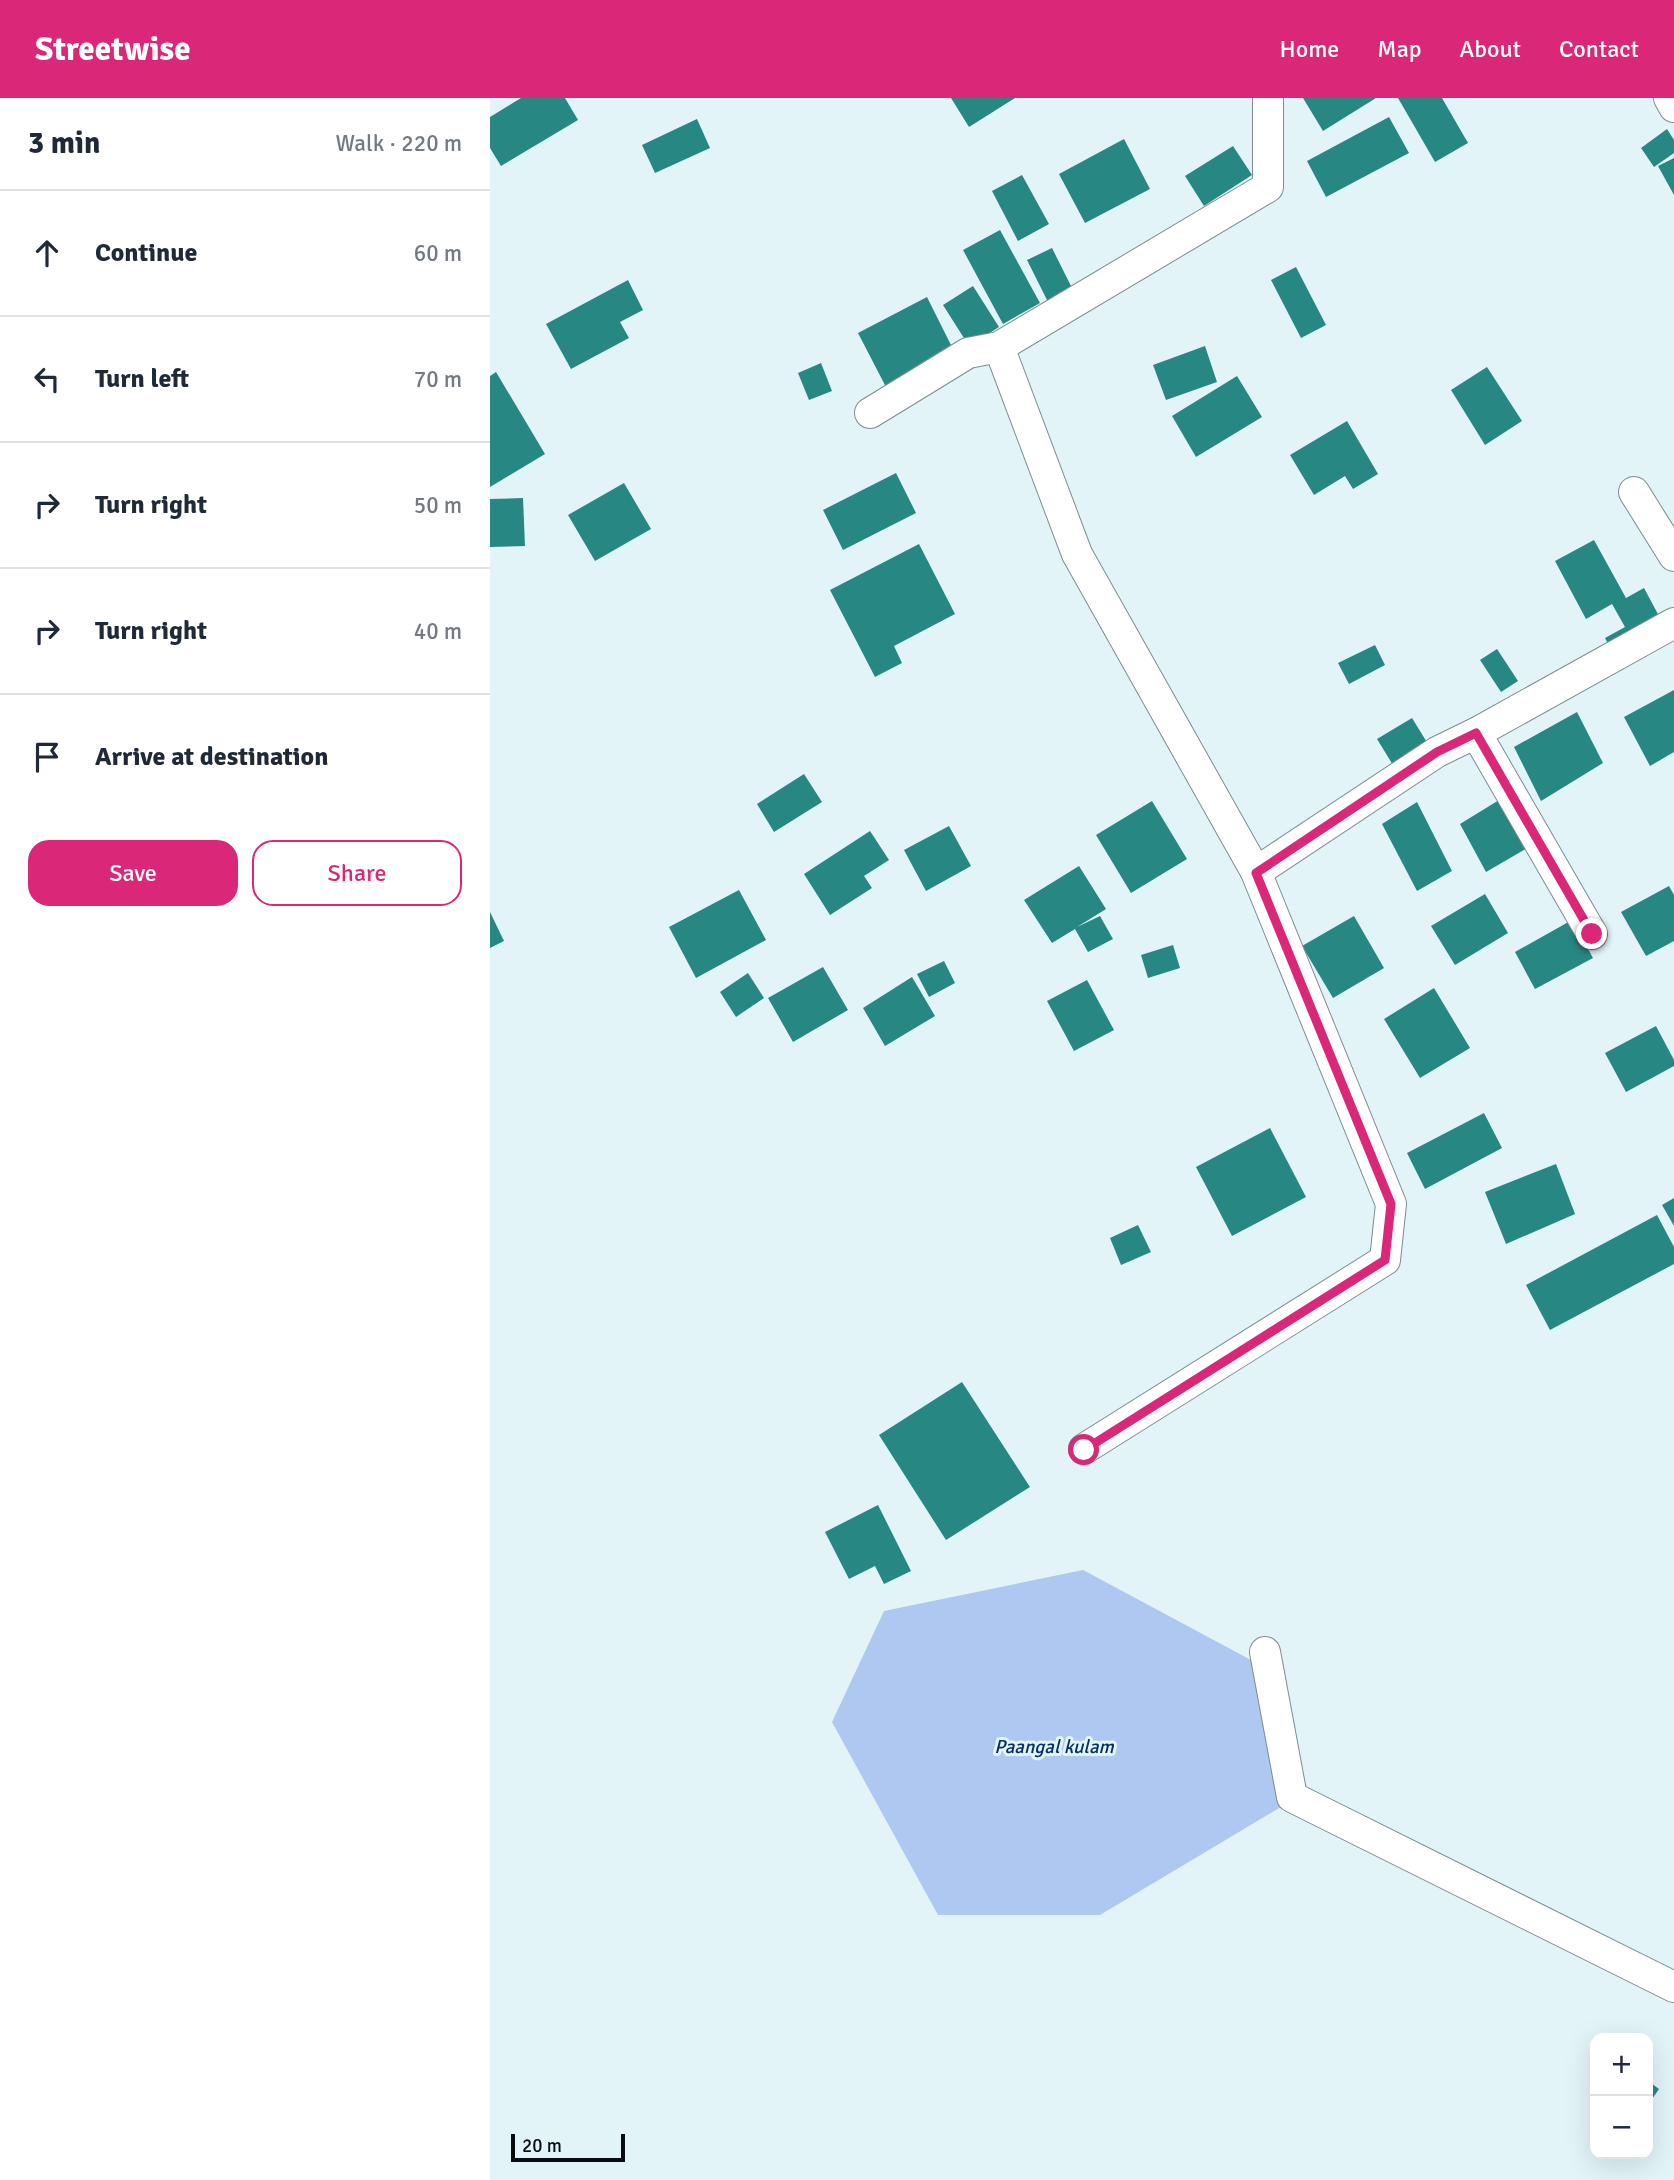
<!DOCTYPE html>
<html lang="en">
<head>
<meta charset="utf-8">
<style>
  :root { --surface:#fff; --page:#f2f2f3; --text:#1f2937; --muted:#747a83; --line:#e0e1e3; --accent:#db2777 }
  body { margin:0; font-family:Signika,sans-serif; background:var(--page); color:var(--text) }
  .controls { position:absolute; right:21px; bottom:21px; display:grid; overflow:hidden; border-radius:14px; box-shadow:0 7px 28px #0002 }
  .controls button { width:63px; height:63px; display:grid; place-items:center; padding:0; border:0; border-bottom:2px solid var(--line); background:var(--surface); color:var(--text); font:35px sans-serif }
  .scale { position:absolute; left:21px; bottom:18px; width:114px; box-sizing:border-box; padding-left:7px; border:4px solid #080e0f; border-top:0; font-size:19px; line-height:24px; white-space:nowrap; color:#080e0f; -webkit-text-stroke:5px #e2f4f8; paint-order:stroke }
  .stop { position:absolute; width:21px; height:21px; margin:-16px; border:5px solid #db2777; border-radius:50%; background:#fff }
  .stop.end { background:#db2777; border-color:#fff; box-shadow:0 2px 7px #0008 }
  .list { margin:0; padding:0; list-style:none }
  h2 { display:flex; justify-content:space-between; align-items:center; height:91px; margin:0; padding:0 28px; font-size:30px }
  h2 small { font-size:23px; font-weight:400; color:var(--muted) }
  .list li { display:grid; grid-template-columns:46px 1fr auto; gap:21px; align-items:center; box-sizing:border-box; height:126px; padding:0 28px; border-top:2px solid var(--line) }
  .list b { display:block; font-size:26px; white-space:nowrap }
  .list em { font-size:23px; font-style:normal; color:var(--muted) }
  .actions { display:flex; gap:14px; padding:21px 28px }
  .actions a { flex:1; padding:16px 0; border:2px solid var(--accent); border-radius:21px; text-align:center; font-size:24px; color:var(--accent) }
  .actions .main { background:var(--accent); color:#fff }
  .icon { flex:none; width:38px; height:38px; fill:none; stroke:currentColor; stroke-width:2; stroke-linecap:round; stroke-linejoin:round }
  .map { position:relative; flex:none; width:1184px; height:2082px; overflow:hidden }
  header { display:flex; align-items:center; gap:42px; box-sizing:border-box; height:98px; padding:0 35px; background:var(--accent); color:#fff }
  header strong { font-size:33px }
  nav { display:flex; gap:38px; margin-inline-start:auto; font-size:24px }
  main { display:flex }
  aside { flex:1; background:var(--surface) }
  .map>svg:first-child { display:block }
</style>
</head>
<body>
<header>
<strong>Streetwise</strong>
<nav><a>Home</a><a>Map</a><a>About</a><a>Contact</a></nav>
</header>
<main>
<aside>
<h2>3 min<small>Walk · 220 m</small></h2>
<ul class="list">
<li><svg class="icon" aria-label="ahead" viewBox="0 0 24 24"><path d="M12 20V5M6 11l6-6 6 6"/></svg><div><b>Continue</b></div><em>60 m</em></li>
<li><svg class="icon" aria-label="left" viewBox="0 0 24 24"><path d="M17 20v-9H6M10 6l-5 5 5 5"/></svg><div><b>Turn left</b></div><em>70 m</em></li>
<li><svg class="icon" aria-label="right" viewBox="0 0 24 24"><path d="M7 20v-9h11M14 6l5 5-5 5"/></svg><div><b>Turn right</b></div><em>50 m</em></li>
<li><svg class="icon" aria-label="right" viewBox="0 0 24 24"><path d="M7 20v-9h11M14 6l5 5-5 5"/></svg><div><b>Turn right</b></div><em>40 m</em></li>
<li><svg class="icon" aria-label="arrive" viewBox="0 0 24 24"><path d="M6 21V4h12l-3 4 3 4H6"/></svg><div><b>Arrive at destination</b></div></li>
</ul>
<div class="actions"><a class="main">Save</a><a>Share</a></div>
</aside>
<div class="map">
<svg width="1184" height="2082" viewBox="0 0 1184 2082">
  <rect width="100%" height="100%" fill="#e2f4f8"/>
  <path fill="#aec8f2" d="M593,1472L761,1562L791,1709L610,1817H448L342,1624L394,1513Z"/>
  <g fill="#278783">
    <path d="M31,0H75L88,22L11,68L0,50V19Z"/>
    <path d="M461,0H525L479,29Z"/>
    <path d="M813,0H886L833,33Z"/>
    <path d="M908,0H952L978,45L945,64Z"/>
    <path d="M899,19L919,55L836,99L817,63Z"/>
    <path d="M207,21L220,50L165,75L152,47Z"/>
    <path d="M1177,31L1184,42V55L1164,69L1151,50Z"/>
    <path d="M634,41L660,91L595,125L569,76Z"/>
    <path d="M743,48L762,77L714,108L695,78Z"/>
    <path d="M1184,60V97L1168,68Z"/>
    <path d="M532,77L559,126L528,143L502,93Z"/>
    <path d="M510,132L550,205L513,226L473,152Z"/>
    <path d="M562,150L583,192L558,204L537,162Z"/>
    <path d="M806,169L836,227L811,240L781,182Z"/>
    <path d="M138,182L153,212L130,224L139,240L81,271L56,226Z"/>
    <path d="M483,188L509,229L479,248L453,207Z"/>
    <path d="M437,199L464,253L396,289L368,235Z"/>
    <path d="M715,248L727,284L676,302L663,267Z"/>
    <path d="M331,265L342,293L319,302L308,275Z"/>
    <path d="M997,269L1032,323L995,347L961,292Z"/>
    <path d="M6,274L55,356L0,389V278Z"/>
    <path d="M747,278L772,319L706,359L682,318Z"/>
    <path d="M857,323L888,376L863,391L855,378L824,397L800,357Z"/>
    <path d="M406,375L426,415L353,452L333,412Z"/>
    <path d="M134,385L161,431L105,463L78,417Z"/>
    <path d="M33,400L35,448L0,449V401Z"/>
    <path d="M1104,442L1136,500L1154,490L1177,533L1126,561L1115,540L1135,529L1122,506L1096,521L1065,463Z"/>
    <path d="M429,446L465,516L404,548L412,565L385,579L340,492Z"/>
    <path d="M885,547L895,567L859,586L848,565Z"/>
    <path d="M1007,551L1028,583L1011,594L990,562Z"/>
    <path d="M1184,592V654L1160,668L1134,619Z"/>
    <path d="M1087,614L1113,665L1051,703L1024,649Z"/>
    <path d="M922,620L938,646L903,667L887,641Z"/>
    <path d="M314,676L332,704L284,734L267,706Z"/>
    <path d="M1014,699L1039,749L996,774L970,726Z"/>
    <path d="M662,703L697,761L641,795L606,737Z"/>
    <path d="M927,704L962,773L927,793L892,726Z"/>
    <path d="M459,728L481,768L436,793L414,752Z"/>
    <path d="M380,733L399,762L374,778L382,790L340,817L314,776Z"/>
    <path d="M589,768L616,811L587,829L610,818L623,841L598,854L585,831L562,845L534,802Z"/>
    <path d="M1179,788L1184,797V843L1156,858L1131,814Z"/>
    <path d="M249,792L276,842L206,880L179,829Z"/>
    <path d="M995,796L1018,835L965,867L941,828Z"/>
    <path d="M0,814L14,843L0,850Z"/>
    <path d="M864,818L894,870L843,900L812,848Z"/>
    <path d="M1082,822L1103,860L1045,891L1025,854Z"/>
    <path d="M683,847L690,870L658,880L651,857Z"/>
    <path d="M454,863L465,885L439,899L427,876Z"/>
    <path d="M333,869L358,912L303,944L278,900Z"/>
    <path d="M258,875L274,900L246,919L230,894Z"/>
    <path d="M422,879L445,918L395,948L373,910Z"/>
    <path d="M597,882L624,932L584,953L557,903Z"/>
    <path d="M944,890L980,950L930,980L894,921Z"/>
    <path d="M1166,928L1184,962V968L1136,994L1115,955Z"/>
    <path d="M994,1015L1012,1050L935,1091L917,1055Z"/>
    <path d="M780,1030L816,1099L742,1138L706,1069Z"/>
    <path d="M1066,1066L1085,1116L1016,1146L995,1094Z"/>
    <path d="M1184,1100V1128L1172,1107Z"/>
    <path d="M1167,1117L1184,1149V1166L1060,1232L1036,1187Z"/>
    <path d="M648,1127L661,1154L631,1167L620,1140Z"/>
    <path d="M472,1284L540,1389L456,1442L389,1337Z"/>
    <path d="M388,1407L421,1473L394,1486L385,1468L359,1481L335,1434Z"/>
    <path d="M1158,1983L1169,1991L1158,2007Z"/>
  </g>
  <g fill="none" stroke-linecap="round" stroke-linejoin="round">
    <defs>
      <g id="street">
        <path d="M1179,0L1184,9"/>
        <path d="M509,249L587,456L766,774L901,1106L895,1162L594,1351"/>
        <path d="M380,315L478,255L509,249L778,89V0"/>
        <path d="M1144,394L1184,458"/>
        <path d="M986,635L1102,836"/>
        <path d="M766,774L947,654L986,635L1184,525"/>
        <path d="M775,1554L802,1699L1184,1889"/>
      </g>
    </defs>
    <use href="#street" stroke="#7d8d91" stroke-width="32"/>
    <use href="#street" stroke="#fff" stroke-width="30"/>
  </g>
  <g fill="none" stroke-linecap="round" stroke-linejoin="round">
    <path stroke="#db2777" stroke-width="9" d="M594,1352L895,1162L901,1106L766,775L947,654L986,635L1102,836"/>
  </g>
  <g text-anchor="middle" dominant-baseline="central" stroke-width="6" stroke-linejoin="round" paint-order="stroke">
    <g font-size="19" font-style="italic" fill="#072d67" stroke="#e2f4f8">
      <text x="564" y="1649">Paangal kulam</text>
    </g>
  </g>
</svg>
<div class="controls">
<button>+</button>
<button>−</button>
</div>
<div class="scale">20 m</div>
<div class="stop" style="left:594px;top:1352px"></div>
<div class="stop end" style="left:1102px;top:836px"></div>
</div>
</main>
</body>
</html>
